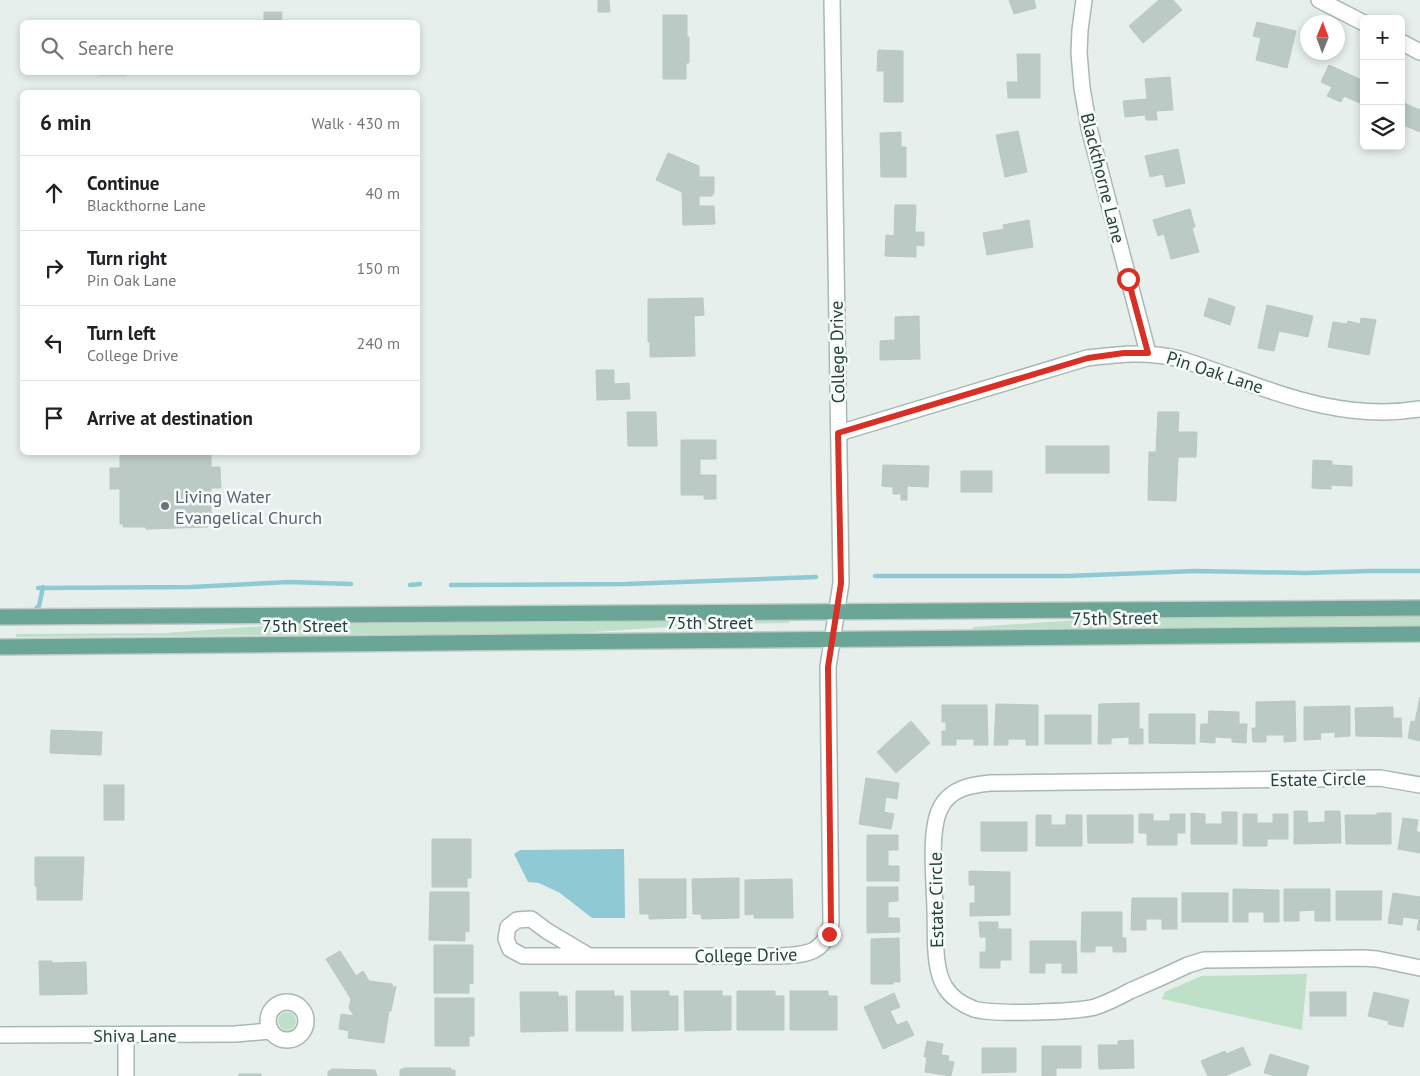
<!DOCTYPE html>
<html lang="en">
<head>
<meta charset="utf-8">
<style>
  :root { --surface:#fff; --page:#f2f2f2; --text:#202124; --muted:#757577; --line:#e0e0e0 }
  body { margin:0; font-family:"PT Sans",sans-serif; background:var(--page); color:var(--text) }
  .controls { position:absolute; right:15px; top:15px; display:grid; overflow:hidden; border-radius:8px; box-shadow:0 2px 8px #0003 }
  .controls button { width:45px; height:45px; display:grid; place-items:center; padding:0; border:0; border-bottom:1px solid var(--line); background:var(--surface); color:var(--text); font:25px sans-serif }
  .compass { position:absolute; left:1300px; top:15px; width:45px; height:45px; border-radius:50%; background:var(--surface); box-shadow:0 2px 8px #0003; rotate:1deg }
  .stop { position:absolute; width:15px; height:15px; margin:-11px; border:4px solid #d93025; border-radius:50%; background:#fff }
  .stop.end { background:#d93025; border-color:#fff; box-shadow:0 1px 5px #0008 }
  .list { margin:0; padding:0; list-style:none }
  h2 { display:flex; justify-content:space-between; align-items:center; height:65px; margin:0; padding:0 20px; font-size:21px }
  h2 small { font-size:16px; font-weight:400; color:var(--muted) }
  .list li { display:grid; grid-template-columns:32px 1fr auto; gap:15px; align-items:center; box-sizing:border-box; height:75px; padding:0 20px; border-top:1px solid var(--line) }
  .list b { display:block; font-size:19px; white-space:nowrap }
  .list p { margin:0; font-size:16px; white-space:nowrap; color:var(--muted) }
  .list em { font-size:16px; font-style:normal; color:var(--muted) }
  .icon { flex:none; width:28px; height:28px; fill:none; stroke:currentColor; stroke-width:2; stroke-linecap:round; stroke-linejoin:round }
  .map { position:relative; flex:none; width:1420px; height:1076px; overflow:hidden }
  .search { position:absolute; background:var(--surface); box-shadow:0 2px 8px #0003; left:20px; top:20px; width:400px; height:55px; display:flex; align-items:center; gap:12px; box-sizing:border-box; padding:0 18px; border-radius:8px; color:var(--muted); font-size:19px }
  .panel { position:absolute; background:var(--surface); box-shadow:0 2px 8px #0003; left:20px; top:90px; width:400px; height:365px; border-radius:8px }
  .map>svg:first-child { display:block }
</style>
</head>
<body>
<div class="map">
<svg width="1420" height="1076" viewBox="0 0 1420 1076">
  <rect width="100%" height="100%" fill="#e6efeb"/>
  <g fill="#bfe0c8">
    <path d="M1420,616V625L973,629V627L1109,618Z"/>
    <path d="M789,621V623L714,624L578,633L16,637V634L165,633L292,624Z"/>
    <path d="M1307,974L1302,1030L1162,999L1165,992L1201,976Z"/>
    <circle cx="287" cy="1021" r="9"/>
  </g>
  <path fill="#8ec9d4" d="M520,850L624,849L625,918H592L560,893L539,883L528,882L514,854Z"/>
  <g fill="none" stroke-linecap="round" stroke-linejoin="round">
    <g stroke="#8ec9d4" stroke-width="4.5">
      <path d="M875,576H1067L1195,571L1306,573L1369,571H1420"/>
      <path d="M410,585L420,584"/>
      <path d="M451,585L626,584L816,577"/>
      <path d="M38,588L191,587L289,582L351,584"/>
      <path d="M36,608L39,606L43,587"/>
    </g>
  </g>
  <g fill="#bbcac4" stroke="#b8c9c2">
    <path d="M598,0H609L610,12H598Z"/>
    <path d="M1009,0H1034L1036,8L1014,14Z"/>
    <path d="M1159,0H1173L1182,10L1143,43L1129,26Z"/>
    <path d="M264,12H282L281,22H264Z"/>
    <path d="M663,15H687V37H689V63H686V79H663Z"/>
    <path d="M1257,22L1296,31L1287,68L1256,60L1261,38L1253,36Z"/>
    <path d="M878,50L903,51V102H884V71H877Z"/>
    <path d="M1017,54H1040V98H1008L1007,82H1018Z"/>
    <path d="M1329,65L1364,81V105L1344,96L1341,102L1327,96L1332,87L1321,82Z"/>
    <rect x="100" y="72" width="26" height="3"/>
    <path d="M1170,77L1173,110L1156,111L1157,120H1146L1145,115L1125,117L1123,101L1147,99L1145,79Z"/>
    <path d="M1402,102L1420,110V132L1401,124Z"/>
    <path d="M1018,131L1027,172L1005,177L996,135Z"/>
    <path d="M901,132V147H906V177H881L880,133Z"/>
    <path d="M1178,149L1185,183L1166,187L1163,174L1150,177L1145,156Z"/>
    <path d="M668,153L699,166V177H714V192L712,196H699V206H714L715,224L683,225L682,192L656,180Z"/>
    <path d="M895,205H916L915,232H924V246L916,245V257L885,256L886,235L894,236Z"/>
    <path d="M1190,209L1195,227L1192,228L1199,252L1171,259L1164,234L1158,236L1153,220Z"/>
    <path d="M1029,220L1033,247L987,255L983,233L1004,229L1003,225Z"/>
    <path d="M703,298L704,315L694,316L695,356L650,357V342H648V299Z"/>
    <path d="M1209,298L1235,307L1230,325L1204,316Z"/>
    <path d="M1267,305L1313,316L1308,337L1279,331L1274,351L1258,348Z"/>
    <path d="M919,316L920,359L880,360V341L895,340V317Z"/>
    <path d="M1361,318L1376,320L1369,355L1328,347L1333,322L1347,324L1348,321L1360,324Z"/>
    <path d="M596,370H614V384L629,383L630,399L597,400Z"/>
    <path d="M627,412H656L657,446H628Z"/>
    <path d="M1158,412H1179L1178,432H1197L1196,457H1178L1176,501L1148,500L1149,452H1156Z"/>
    <path d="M681,440H716V459H700V475H716V499H704V495H681Z"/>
    <rect x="1046" y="446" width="63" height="27"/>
    <path d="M120,452H211V467H220L221,488H211V523H208V527L146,529V527H123V524H120V489H110V468H120Z"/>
    <path d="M1313,460L1332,461V465L1352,466V486L1331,485V489L1312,488Z"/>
    <path d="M883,465L929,466L928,487L907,486V500H901V494H893V487L882,486Z"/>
    <rect x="961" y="471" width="31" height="21"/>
    <path d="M1420,697V741L1408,738L1411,721L1415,722Z"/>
    <path d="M1295,701L1296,741L1284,742V735H1266V742H1253L1252,728H1256V702Z"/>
    <path d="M1139,703V729H1143V744H1129V737L1111,738V744H1098L1099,704Z"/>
    <path d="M996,704L1038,705V745H1026V739H1008V745H994Z"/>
    <path d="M942,705H987L988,745H974V739H956V745H942V731H946V722H942Z"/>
    <path d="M1350,706V736L1335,737V732L1320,733L1321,739L1304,740V707Z"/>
    <path d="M1393,707V718H1401L1402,737L1356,736L1355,708Z"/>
    <path d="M1209,711L1239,712V724H1247L1246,743L1232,742V738L1215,737V743L1200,742L1201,724H1208Z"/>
    <path d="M1149,714H1195V744L1149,743Z"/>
    <rect x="1045" y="715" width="46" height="29"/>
    <path d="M911,721L930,743L896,773L877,752Z"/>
    <path d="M51,730L102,732L101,755L50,753Z"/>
    <path d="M866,778L899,783L897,799L886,797L884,812L894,814L891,829L859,824Z"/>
    <rect x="104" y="785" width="20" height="35"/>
    <path d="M1294,811H1307L1308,823L1325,822V811H1340L1341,843L1294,844Z"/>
    <path d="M1222,812H1237V844H1191V813L1205,814V824H1222Z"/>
    <path d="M1377,813H1391V844H1346L1345,815H1377Z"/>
    <path d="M1139,814H1153V821H1170V814H1185V833H1177V845H1147V833H1139Z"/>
    <path d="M1243,814H1257V823H1273V814H1288V839H1267V846H1243Z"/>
    <path d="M1036,815H1051V825H1066V815H1082V846H1036Z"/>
    <path d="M1087,815H1133V843H1088Z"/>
    <path d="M1403,818L1418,820L1416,832H1420V853L1398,849Z"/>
    <rect x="981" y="822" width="46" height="29"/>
    <path d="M867,835H898V850H888V866H899V881H867Z"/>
    <path d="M432,839H471V878H467V887H432Z"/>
    <path d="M35,857H84L82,900H37V886H35Z"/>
    <path d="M969,871L1010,872V915L970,916V903H975V885H969Z"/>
    <path d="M739,878V918L702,919L701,914H693L692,879Z"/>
    <path d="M639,879H686V918L649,919V914H640Z"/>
    <path d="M792,879L793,918H754V914L745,915V880Z"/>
    <path d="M867,887H898V901L888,902V918H899L900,932L867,933Z"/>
    <path d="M1233,889L1279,890V922H1264V912H1248V922H1233Z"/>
    <path d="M1284,889H1330V921H1315V910L1299,911V921H1284Z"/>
    <path d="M1336,891H1382L1381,920H1336Z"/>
    <path d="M430,892H469V932L465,931V941L429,940Z"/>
    <rect x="1182" y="893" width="46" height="29"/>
    <path d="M1393,893L1420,897V930H1417L1419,919L1403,917L1402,925L1388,923Z"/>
    <path d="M1132,898H1177V929H1162V919H1146V930H1131Z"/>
    <path d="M1082,912H1122V938H1126V952H1113V946H1095V952H1081Z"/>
    <path d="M979,922H998V929H1011V960H1000V968H980V952H986V937H980Z"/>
    <path d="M899,938L900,982H893V984H871V939Z"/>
    <path d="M1030,941H1076L1077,973H1062V963H1045V973H1030Z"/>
    <path d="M434,945H473V984L469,983V993H434Z"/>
    <path d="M340,951L356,976L363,971L369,981L392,984L393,988L396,986L391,1011H389L384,1043L348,1038L349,1031L339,1029L341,1014L354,1016L349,1008L351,999L326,959Z"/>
    <path d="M39,961H52V963L86,962L87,994L40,995Z"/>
    <path d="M576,991H614V996H623V1031H576Z"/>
    <path d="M631,991H669V996H678V1030L632,1031Z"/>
    <path d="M684,991H722V996H731V1030L685,1031Z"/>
    <path d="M737,991H775V996H784V1030H737Z"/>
    <path d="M790,991H828V996H837V1030H790Z"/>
    <path d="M520,992H558V996H567L568,1031L521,1032Z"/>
    <rect x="1310" y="992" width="36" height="24"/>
    <path d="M1374,992L1409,1000L1403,1027L1388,1024L1389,1021L1368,1016Z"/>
    <path d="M894,993L900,1007L890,1011L897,1025L907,1021L914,1035L883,1049L864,1007Z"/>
    <path d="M435,998H474V1036H469V1046H435Z"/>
    <path d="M1133,1040L1134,1068L1099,1069L1098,1045H1118V1041Z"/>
    <path d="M927,1041L943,1044L941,1055L949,1056L948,1061L954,1062L951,1076L925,1072L927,1057H924Z"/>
    <path d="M1042,1046H1081V1068H1056V1076H1042Z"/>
    <path d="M1243,1047L1251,1065L1225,1076H1208L1201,1061L1225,1051L1226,1054Z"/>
    <path d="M982,1048H1016V1072L982,1073Z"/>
    <path d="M1270,1054L1309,1066L1306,1076H1275L1264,1073Z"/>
    <path d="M404,1068H451V1070H455V1076H400V1070Z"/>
    <path d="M331,1069L375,1070L377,1076H328V1071H331Z"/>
    <rect x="239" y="1074" width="22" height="2"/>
  </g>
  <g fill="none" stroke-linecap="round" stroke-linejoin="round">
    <defs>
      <g id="minor">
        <path d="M1084,0L1080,30L1079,53L1082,88L1089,128L1148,353"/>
        <path d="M1319,0L1364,23"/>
        <path d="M1401,42L1420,52"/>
        <path d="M839,433L1087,358C1121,354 1147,351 1180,359C1261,385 1332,423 1420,409"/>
        <path d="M1420,785L1380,778L990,783C971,785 951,788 941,807C928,830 935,885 935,912C936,934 933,968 945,987C951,997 963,1005 974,1009C993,1015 1076,1012 1095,1007C1107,1003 1119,997 1130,991C1149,983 1169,974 1188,965L1204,960L1363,958L1377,959L1420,968"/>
        <path d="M589,956L547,931L531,919L517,920L508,927L506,939L510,949L523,956H776C804,955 825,955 831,923L828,667L841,583L832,0"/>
        <circle cx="287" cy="1021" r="19"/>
        <path d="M0,1035L235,1034L270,1031"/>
        <path d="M126,1035V1076"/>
      </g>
      <g id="major">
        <path d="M0,617L1420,608"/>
        <path d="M0,647L1420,634"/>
      </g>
    </defs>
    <use href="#minor" stroke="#a8b8b2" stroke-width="18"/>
    <use href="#major" stroke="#c2cac8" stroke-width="18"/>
    <use href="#minor" stroke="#fff" stroke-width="15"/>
    <use href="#major" stroke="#6aa596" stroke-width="15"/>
  </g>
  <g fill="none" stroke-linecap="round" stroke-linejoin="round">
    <path stroke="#d93025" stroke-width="6" d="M829,934L831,923L828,667L841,583L838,433L1088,358L1124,353H1148L1128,279"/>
  </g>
  <circle fill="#6b7280" stroke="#f7fbf9" stroke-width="2" cx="165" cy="506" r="5"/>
  <g text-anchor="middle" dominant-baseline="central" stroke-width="5" stroke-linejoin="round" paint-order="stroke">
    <g font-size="18" fill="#24423a" stroke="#f7fbf9">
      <text transform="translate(1103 178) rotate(76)">Blackthorne Lane</text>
      <text transform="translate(837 352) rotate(-91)">College Drive</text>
      <text transform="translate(1215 372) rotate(18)">Pin Oak Lane</text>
      <text transform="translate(1115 618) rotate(-1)">75th Street</text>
      <text x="710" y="622">75th Street</text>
      <text x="305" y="625">75th Street</text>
      <text transform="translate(1318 779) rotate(-1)">Estate Circle</text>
      <text transform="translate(936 900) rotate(-91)">Estate Circle</text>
      <text transform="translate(746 955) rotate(-1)">College Drive</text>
      <text x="135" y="1035">Shiva Lane</text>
    </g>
    <g font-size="18" fill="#5b616d" stroke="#f7fbf9" text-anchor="start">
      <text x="175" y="496">Living Water<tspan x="175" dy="21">Evangelical Church</tspan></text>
    </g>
  </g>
</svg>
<div class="controls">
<button>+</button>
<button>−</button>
<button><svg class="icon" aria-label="layers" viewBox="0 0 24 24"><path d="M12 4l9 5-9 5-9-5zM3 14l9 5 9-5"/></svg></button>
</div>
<svg class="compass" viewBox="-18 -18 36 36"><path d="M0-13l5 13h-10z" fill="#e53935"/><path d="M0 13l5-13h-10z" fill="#757577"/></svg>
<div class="stop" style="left:1128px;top:279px"></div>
<div class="stop end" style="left:829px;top:934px"></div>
<div class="search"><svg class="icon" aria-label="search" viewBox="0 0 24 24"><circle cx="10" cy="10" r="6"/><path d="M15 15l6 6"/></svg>Search here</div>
<section class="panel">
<h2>6 min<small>Walk · 430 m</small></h2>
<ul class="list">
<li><svg class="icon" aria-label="ahead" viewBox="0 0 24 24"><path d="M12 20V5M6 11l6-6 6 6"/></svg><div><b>Continue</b><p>Blackthorne Lane</p></div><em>40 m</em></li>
<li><svg class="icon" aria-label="right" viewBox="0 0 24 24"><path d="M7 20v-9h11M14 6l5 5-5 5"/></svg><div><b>Turn right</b><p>Pin Oak Lane</p></div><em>150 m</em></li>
<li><svg class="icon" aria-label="left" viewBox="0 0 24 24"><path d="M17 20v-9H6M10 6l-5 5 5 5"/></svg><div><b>Turn left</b><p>College Drive</p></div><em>240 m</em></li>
<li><svg class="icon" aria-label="arrive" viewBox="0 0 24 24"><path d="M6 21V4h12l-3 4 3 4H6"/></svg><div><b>Arrive at destination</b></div></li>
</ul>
</section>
</div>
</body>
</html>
